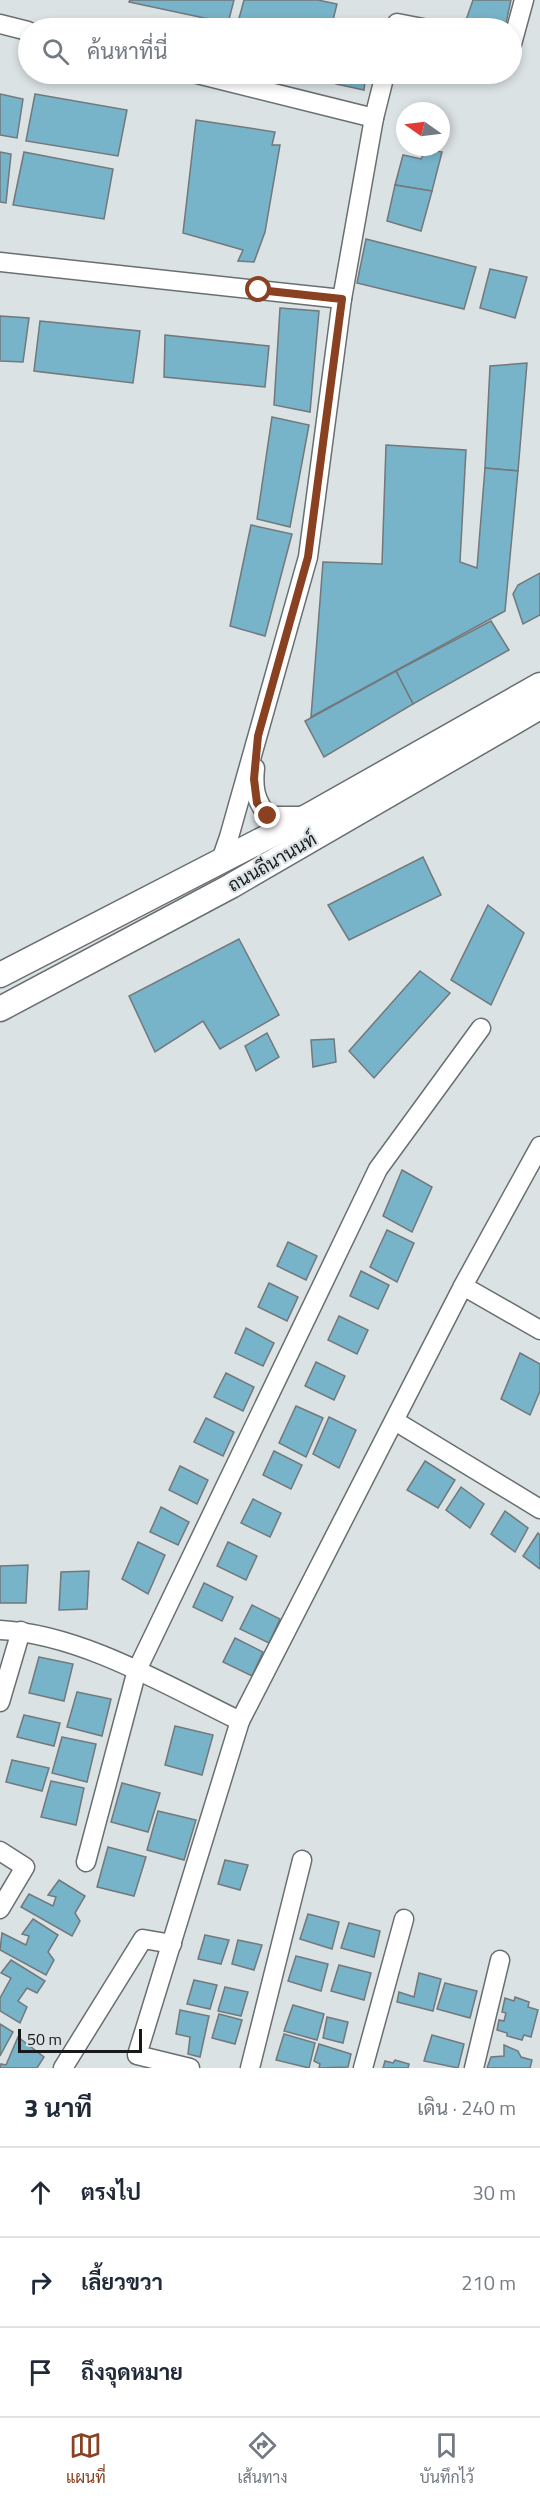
<!DOCTYPE html>
<html lang="th">
<head>
<meta charset="utf-8">
<style>
  :root { --surface:#fff; --page:#f2f2f3; --text:#1f2937; --muted:#747a83; --line:#e0e1e3; --accent:#894121 }
  body { margin:0; font-family:"Titillium Web",Sarabun,sans-serif; background:var(--page); color:var(--text) }
  .compass { position:absolute; left:396px; top:102px; width:54px; height:54px; border-radius:50%; background:var(--surface); box-shadow:0 3px 9px #0003; rotate:284deg }
  .scale { position:absolute; left:18px; bottom:15px; width:124px; box-sizing:border-box; padding-left:6px; border:3px solid #17191a; border-top:0; font-size:16px; line-height:21px; white-space:nowrap; color:#17191a; -webkit-text-stroke:4px #dbe2e4; paint-order:stroke }
  .stop { position:absolute; width:18px; height:18px; margin:-14px; border:4px solid #894121; border-radius:50%; background:#fff }
  .stop.end { background:#894121; border-color:#fff; box-shadow:0 2px 6px #0008 }
  .list { margin:0; padding:0; list-style:none }
  h2 { display:flex; justify-content:space-between; align-items:center; height:78px; margin:0; padding:0 24px; font-size:26px }
  h2 small { font-size:20px; font-weight:400; color:var(--muted) }
  .list li { display:grid; grid-template-columns:39px 1fr auto; gap:18px; align-items:center; box-sizing:border-box; height:90px; padding:0 24px; border-top:2px solid var(--line) }
  .list b { display:block; font-size:22px; white-space:nowrap }
  .list em { font-size:20px; font-style:normal; color:var(--muted) }
  .icon { flex:none; width:33px; height:33px; fill:none; stroke:currentColor; stroke-width:2; stroke-linecap:round; stroke-linejoin:round }
  .map { position:relative; flex:none; width:540px; height:2068px; overflow:hidden }
  .search { position:absolute; background:var(--surface); box-shadow:0 3px 9px #0003; left:18px; right:18px; top:18px; height:66px; display:flex; align-items:center; gap:15px; box-sizing:border-box; padding:0 21px; border-radius:33px; color:var(--muted); font-size:22px }
  .sheet { height:348px; background:var(--surface) }
  nav { display:flex; justify-content:space-around; align-items:center; box-sizing:border-box; height:84px; border-top:2px solid var(--line); background:var(--surface); font-size:16px; color:var(--muted) }
  nav a { display:grid; justify-items:center; gap:3px }
  nav .on { color:var(--accent) }
  .map>svg:first-child { display:block }
</style>
</head>
<body>
<div class="map">
<svg width="540" height="2068" viewBox="0 0 540 2068">
  <rect width="100%" height="100%" fill="#dbe2e4"/>
  <g fill="#77b3c9" stroke="#72787b" stroke-width="1.5">
    <path d="M130,0H234L228,23L129,2Z"/>
    <path d="M244,0H318L337,4L331,28H246L237,26Z"/>
    <path d="M473,0H511L505,28H490L465,23Z"/>
    <path d="M351,24L370,28H350Z"/>
    <path d="M339,74H366L364,90L336,84Z"/>
    <path d="M0,94L23,99L17,138L0,135Z"/>
    <path d="M35,94L127,110L118,156L26,141Z"/>
    <path d="M196,120L275,132L272,145H280L265,232L254,262L238,261L243,250L183,233Z"/>
    <path d="M426,149L442,152L432,191L395,185L403,155L421,159Z"/>
    <path d="M0,152L11,154L6,203L0,202Z"/>
    <path d="M24,152L113,169L104,219L13,205Z"/>
    <path d="M395,185L432,191L421,231L387,221Z"/>
    <path d="M366,239L476,267L464,309L357,283Z"/>
    <path d="M490,269L527,277L515,318L480,308Z"/>
    <path d="M280,308L319,311L310,412L274,405Z"/>
    <path d="M0,316L29,318L23,362L0,361Z"/>
    <path d="M40,321L140,331L133,383L34,371Z"/>
    <path d="M165,335L269,346L265,387L164,377Z"/>
    <path d="M527,363L518,471L485,468L490,366Z"/>
    <path d="M272,417L309,425L290,527L257,519Z"/>
    <path d="M386,445L466,450L460,562L477,568L485,468L518,471L505,611L311,717L323,562L382,564Z"/>
    <path d="M251,525L292,534L265,636L230,626Z"/>
    <path d="M540,573V615L523,624L513,594L518,585Z"/>
    <path d="M491,621L509,650L413,704L396,671Z"/>
    <path d="M396,671L413,704L324,757L305,721Z"/>
    <path d="M423,857L441,895L349,940L328,905Z"/>
    <path d="M488,905L524,933L491,1005L451,980Z"/>
    <path d="M239,939L279,1015L220,1049L203,1021L155,1052L129,996Z"/>
    <path d="M420,971L450,993L374,1078L349,1051Z"/>
    <path d="M267,1033L279,1057L256,1071L245,1046Z"/>
    <path d="M334,1039L336,1062L313,1067L311,1040Z"/>
    <path d="M402,1170L432,1187L412,1232L383,1216Z"/>
    <path d="M387,1230L414,1243L397,1282L370,1267Z"/>
    <path d="M288,1242L317,1256L306,1280L277,1266Z"/>
    <path d="M361,1271L389,1285L378,1309L350,1296Z"/>
    <path d="M269,1283L298,1297L287,1321L258,1307Z"/>
    <path d="M339,1316L368,1330L357,1354L328,1340Z"/>
    <path d="M246,1328L274,1343L263,1366L235,1353Z"/>
    <path d="M520,1353L540,1364V1391L530,1415L501,1399Z"/>
    <path d="M316,1362L345,1376L334,1400L305,1386Z"/>
    <path d="M226,1373L254,1387L243,1411L214,1397Z"/>
    <path d="M296,1406L323,1418L306,1457L279,1443Z"/>
    <path d="M329,1417L356,1430L339,1468L313,1454Z"/>
    <path d="M206,1418L234,1432L223,1456L194,1442Z"/>
    <path d="M274,1451L302,1465L291,1489L263,1475Z"/>
    <path d="M425,1461L455,1480L438,1508L407,1490Z"/>
    <path d="M180,1466L208,1480L197,1504L169,1490Z"/>
    <path d="M461,1487L484,1504L470,1528L446,1510Z"/>
    <path d="M253,1499L281,1513L270,1537L241,1523Z"/>
    <path d="M161,1507L189,1522L178,1545L150,1532Z"/>
    <path d="M505,1511L528,1528L515,1552L491,1534Z"/>
    <path d="M538,1533L540,1535V1569L523,1556Z"/>
    <path d="M138,1542L165,1555L148,1594L122,1579Z"/>
    <path d="M228,1542L257,1556L246,1580L217,1566Z"/>
    <path d="M28,1565L26,1603H0V1566Z"/>
    <path d="M89,1571L87,1609L59,1610L61,1572Z"/>
    <path d="M204,1583L233,1597L222,1621L193,1607Z"/>
    <path d="M252,1605L280,1619L269,1643L240,1629Z"/>
    <path d="M235,1638L263,1652L252,1676L223,1662Z"/>
    <path d="M39,1657L73,1664L64,1701L29,1693Z"/>
    <path d="M77,1692L111,1699L102,1736L67,1727Z"/>
    <path d="M24,1715L60,1723L54,1746L17,1737Z"/>
    <path d="M175,1726L213,1735L202,1775L165,1765Z"/>
    <path d="M62,1737L96,1744L87,1782L52,1773Z"/>
    <path d="M12,1760L49,1768L42,1791L6,1782Z"/>
    <path d="M51,1781L84,1788L76,1825L41,1817Z"/>
    <path d="M122,1783L160,1793L148,1832L111,1822Z"/>
    <path d="M158,1811L196,1820L184,1860L147,1850Z"/>
    <path d="M108,1847L146,1857L134,1896L97,1887Z"/>
    <path d="M225,1860L248,1865L240,1890L218,1884Z"/>
    <path d="M59,1880L85,1896L75,1913L80,1921L72,1936L21,1907L29,1894L53,1906L56,1897L48,1895Z"/>
    <path d="M308,1914L339,1922L332,1949L300,1939Z"/>
    <path d="M33,1919L58,1935L48,1952L54,1960L46,1975L0,1950L2,1933L26,1945L29,1936L22,1934Z"/>
    <path d="M349,1923L380,1931L374,1957L341,1948Z"/>
    <path d="M205,1935L229,1940L221,1964L198,1959Z"/>
    <path d="M238,1940L262,1945L254,1970L232,1964Z"/>
    <path d="M296,1956L328,1964L321,1991L288,1981Z"/>
    <path d="M11,1960L45,1981L37,1993L27,1988L18,2001L27,2007L20,2023L0,2011V1998L11,1978L1,1973Z"/>
    <path d="M339,1965L371,1973L364,2000L331,1991Z"/>
    <path d="M419,1973L441,1979L433,2011L397,2002L399,1992L414,1997Z"/>
    <path d="M194,1980L217,1985L210,2009L187,2004Z"/>
    <path d="M445,1983L477,1991L470,2018L437,2009Z"/>
    <path d="M225,1987L248,1992L241,2016L218,2011Z"/>
    <path d="M515,1997L529,2002L528,2007L538,2010L531,2037L524,2035L522,2040L507,2036V2033L497,2030L499,2020L504,2021L506,2013L502,2012L505,1998L514,2001Z"/>
    <path d="M293,2005L324,2014L317,2040L284,2031Z"/>
    <path d="M180,2010L209,2016L200,2057L188,2054L190,2037L176,2034Z"/>
    <path d="M219,2014L242,2020L235,2044L212,2038Z"/>
    <path d="M327,2017L348,2022L343,2043L323,2038Z"/>
    <path d="M0,2024L13,2032L0,2056Z"/>
    <path d="M284,2034L315,2043L309,2068L276,2060Z"/>
    <path d="M432,2035L464,2044L458,2068L424,2061Z"/>
    <path d="M18,2037L44,2057L37,2068H0L1,2064L6,2065Z"/>
    <path d="M319,2044L351,2054L348,2067L319,2068L320,2064L314,2061Z"/>
    <path d="M504,2045L518,2051L521,2057L532,2060L530,2068H487L491,2057L504,2056Z"/>
    <path d="M395,2060L409,2064L408,2068H383L385,2061L393,2063Z"/>
  </g>
  <g fill="none" stroke-linecap="round" stroke-linejoin="round">
    <defs>
      <g id="minor">
        <path d="M0,24L28,31"/>
        <path d="M396,28L397,23L423,28"/>
        <path d="M512,44L524,0"/>
        <path d="M197,74L374,118L342,299L308,557L229,837L220,863"/>
        <path d="M374,118L385,74"/>
        <path d="M0,262L342,299"/>
        <path d="M255,768C253,788 255,800 268,816H304"/>
        <path d="M463,1286L540,1146"/>
        <path d="M395,1421L540,1509"/>
        <path d="M0,1630C81,1634 168,1686 240,1721"/>
        <path d="M0,1702L21,1631"/>
        <path d="M0,1851L25,1867L0,1909"/>
        <path d="M86,1862L137,1670L378,1169L481,1028"/>
        <path d="M63,2068L143,1939L172,1944"/>
        <path d="M190,2068L137,2055L240,1721L463,1286L540,1330"/>
        <path d="M250,2068L302,1860"/>
        <path d="M363,2068L404,1919"/>
        <path d="M474,2068L500,1960"/>
      </g>
      <g id="major">
        <path d="M0,975L310,815L540,685"/>
        <path d="M0,1009L231,886L540,707"/>
      </g>
    </defs>
    <use href="#minor" stroke="#696f71" stroke-width="21"/>
    <use href="#major" stroke="#696f71" stroke-width="27"/>
    <use href="#minor" stroke="#fff" stroke-width="18"/>
    <use href="#major" stroke="#fff" stroke-width="24"/>
  </g>
  <g fill="none" stroke-linecap="round" stroke-linejoin="round">
    <path stroke="#894121" stroke-width="8" d="M259,290L342,299L308,557L258,736L254,779L257,803L268,816"/>
  </g>
  <g text-anchor="middle" dominant-baseline="central" stroke-width="4.5" stroke-linejoin="round" paint-order="stroke">
    <g font-size="18" fill="#17191a" stroke="#dbe2e4">
      <text transform="translate(272 862) rotate(-30)">ถนนถีนานนท์</text>
    </g>
  </g>
</svg>
<svg class="compass" viewBox="-18 -18 36 36"><path d="M0-13l5 13h-10z" fill="#e53935"/><path d="M0 13l5-13h-10z" fill="#747a83"/></svg>
<div class="scale">50 m</div>
<div class="stop" style="left:259px;top:290px"></div>
<div class="stop end" style="left:268px;top:816px"></div>
<div class="search"><svg class="icon" aria-label="search" viewBox="0 0 24 24"><circle cx="10" cy="10" r="6"/><path d="M15 15l6 6"/></svg>ค้นหาที่นี่</div>
</div>
<section class="sheet">
<h2>3 นาที<small>เดิน · 240 m</small></h2>
<ul class="list">
<li><svg class="icon" aria-label="ahead" viewBox="0 0 24 24"><path d="M12 20V5M6 11l6-6 6 6"/></svg><div><b>ตรงไป</b></div><em>30 m</em></li>
<li><svg class="icon" aria-label="right" viewBox="0 0 24 24"><path d="M7 20v-9h11M14 6l5 5-5 5"/></svg><div><b>เลี้ยวขวา</b></div><em>210 m</em></li>
<li><svg class="icon" aria-label="arrive" viewBox="0 0 24 24"><path d="M6 21V4h12l-3 4 3 4H6"/></svg><div><b>ถึงจุดหมาย</b></div></li>
</ul>
</section>
<nav>
<a class="on"><svg class="icon" aria-label="map" viewBox="0 0 24 24"><path d="M3 6l6-2 6 2 6-2v14l-6 2-6-2-6 2zM9 4v14M15 6v14"/></svg>แผนที่</a>
<a><svg class="icon" aria-label="directions" viewBox="0 0 24 24"><path d="M12 3l9 9-9 9-9-9zM9 14v-3h6M13 9l2 2-2 2"/></svg>เส้นทาง</a>
<a><svg class="icon" aria-label="saved" viewBox="0 0 24 24"><path d="M7 4h10v16l-5-4-5 4z"/></svg>บันทึกไว้</a>
</nav>
</body>
</html>
